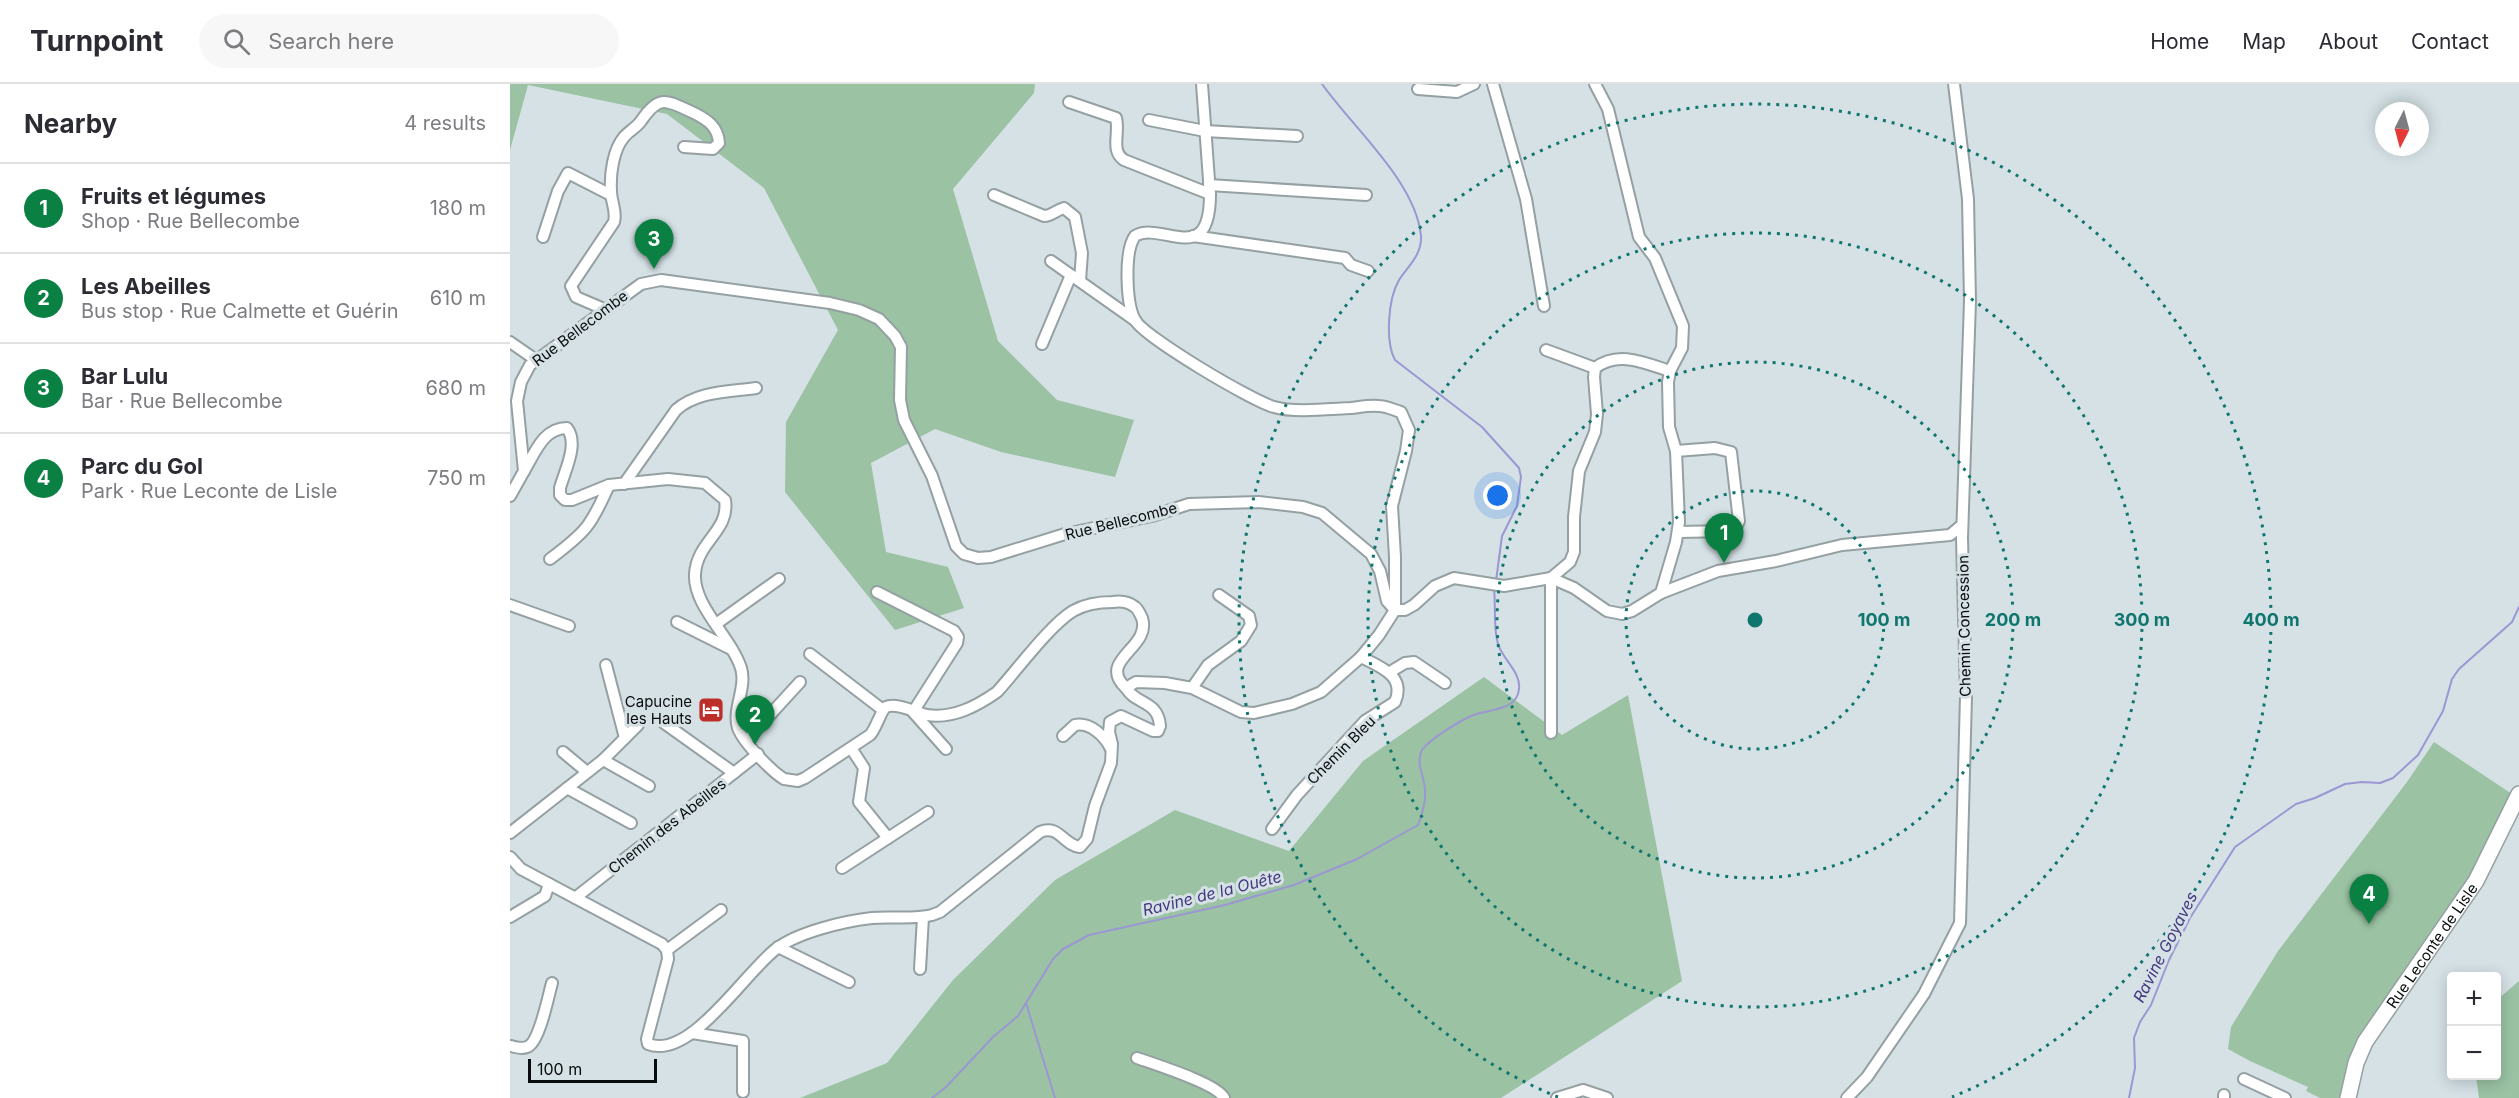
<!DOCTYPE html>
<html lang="en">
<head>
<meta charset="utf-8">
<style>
  :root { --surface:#fff; --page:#f7f7f7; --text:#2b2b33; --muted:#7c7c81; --line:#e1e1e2; --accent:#0b8043 }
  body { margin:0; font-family:Inter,sans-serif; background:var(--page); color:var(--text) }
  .controls { position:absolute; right:18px; bottom:18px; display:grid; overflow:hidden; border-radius:6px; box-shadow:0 3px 15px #0003 }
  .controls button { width:54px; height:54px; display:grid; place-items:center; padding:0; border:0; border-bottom:2px solid var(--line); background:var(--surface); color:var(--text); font:30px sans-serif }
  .compass { position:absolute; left:1865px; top:18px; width:54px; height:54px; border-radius:50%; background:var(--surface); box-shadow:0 3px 15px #0003; rotate:186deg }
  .scale { position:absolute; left:18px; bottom:15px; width:129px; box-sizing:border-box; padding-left:6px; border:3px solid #090c0e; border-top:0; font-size:16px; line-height:21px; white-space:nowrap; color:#090c0e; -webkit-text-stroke:4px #d5e1e5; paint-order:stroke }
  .you { position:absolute; left:988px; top:412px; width:21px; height:21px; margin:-15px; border:4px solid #fff; border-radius:50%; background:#1a73e8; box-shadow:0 0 0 9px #1a73e833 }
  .badge { display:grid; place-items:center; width:39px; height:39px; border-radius:50%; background:var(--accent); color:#fff; font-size:20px; font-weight:700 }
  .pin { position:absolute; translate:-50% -50px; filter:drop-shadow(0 2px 3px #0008) }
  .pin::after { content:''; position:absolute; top:32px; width:21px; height:18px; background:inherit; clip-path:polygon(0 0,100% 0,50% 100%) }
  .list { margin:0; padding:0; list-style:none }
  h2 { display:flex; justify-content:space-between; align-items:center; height:78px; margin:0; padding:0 24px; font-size:26px }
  h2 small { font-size:20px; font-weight:400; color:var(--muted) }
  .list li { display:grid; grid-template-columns:39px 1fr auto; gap:18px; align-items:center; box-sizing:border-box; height:90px; padding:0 24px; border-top:2px solid var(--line) }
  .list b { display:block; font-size:22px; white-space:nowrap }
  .list p { margin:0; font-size:20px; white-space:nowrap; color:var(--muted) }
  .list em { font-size:20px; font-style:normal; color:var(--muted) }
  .icon { flex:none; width:33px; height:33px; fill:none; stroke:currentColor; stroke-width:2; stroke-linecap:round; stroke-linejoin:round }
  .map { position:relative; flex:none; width:2009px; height:1014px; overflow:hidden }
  header { display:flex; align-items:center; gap:36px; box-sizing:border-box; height:84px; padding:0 30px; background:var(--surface); border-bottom:2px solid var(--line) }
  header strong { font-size:28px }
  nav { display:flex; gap:33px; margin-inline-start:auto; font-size:21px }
  .search { width:420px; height:54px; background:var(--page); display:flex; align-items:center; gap:15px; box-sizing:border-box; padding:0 21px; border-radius:33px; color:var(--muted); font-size:22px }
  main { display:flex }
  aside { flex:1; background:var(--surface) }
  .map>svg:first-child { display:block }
</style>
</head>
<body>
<header>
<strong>Turnpoint</strong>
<div class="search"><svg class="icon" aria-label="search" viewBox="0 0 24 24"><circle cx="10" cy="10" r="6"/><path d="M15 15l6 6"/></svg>Search here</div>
<nav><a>Home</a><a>Map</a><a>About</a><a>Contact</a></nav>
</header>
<main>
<aside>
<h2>Nearby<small>4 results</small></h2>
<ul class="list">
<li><span class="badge">1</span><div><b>Fruits et légumes</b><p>Shop · Rue Bellecombe</p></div><em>180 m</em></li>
<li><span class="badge">2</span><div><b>Les Abeilles</b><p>Bus stop · Rue Calmette et Guérin</p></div><em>610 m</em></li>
<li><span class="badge">3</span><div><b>Bar Lulu</b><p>Bar · Rue Bellecombe</p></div><em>680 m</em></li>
<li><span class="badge">4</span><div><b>Parc du Gol</b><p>Park · Rue Leconte de Lisle</p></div><em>750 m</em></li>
</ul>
</aside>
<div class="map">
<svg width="2009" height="1014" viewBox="0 0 2009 1014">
  <rect width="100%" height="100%" fill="#d5e1e5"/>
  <g fill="#9ac2a3">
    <path d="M0,0H525L524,9L443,105L488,257L547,316L624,336L605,393L491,368L425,345L361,379L376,468L438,483L454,524L385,546L275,408L276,338L328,246L254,104L157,30L18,1L0,66Z"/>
    <path d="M974,593L1052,651L1118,611L1172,897L991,1014H290L377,979L443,896L545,796L665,726L779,767L853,677Z"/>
    <path d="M1924,658L2002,710L1982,759L1950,812L1902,878L1836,1014H1810L1796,1007L1798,1003L1740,977L1718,965L1721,943L1768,867L1897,698Z"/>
    <path d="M2009,897V1014H1969L1966,992H1986L1987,916Z"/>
  </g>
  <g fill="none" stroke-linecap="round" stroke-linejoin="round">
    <g stroke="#9b97d3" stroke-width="2">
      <path d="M812,0C843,44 906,98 911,152C912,171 898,182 889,196C878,215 875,257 885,276L972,343L1009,384L1011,393L1007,422L992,452L986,497"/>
      <path d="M516,919L545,1014"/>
      <path d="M422,1014L436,1003L483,953L508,932L543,875L553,865L579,851L715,821L784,801L847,775L908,741C912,730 916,719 915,706C915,694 905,678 912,666C920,655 948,638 961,632C976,625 1007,628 1009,605C1011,588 993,576 988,560C983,544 986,522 984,505"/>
      <path d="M1619,1014L1625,984L1624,954L1630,938L1641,921L1659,876L1680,834L1725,763L1786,720L1805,714L1835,700L1852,698L1870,699L1883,694L1908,671L1933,627L1942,595L1949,585L2002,538L2009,523"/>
    </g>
    <defs>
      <g id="street">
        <path d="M983,0L1016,115L1034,222"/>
        <path d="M1085,0L1098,25L1129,153L1145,174L1173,242L1172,264L1160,287L1158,298L1159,343L1166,367L1169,438L1166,458L1151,509"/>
        <path d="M908,5L947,8L964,0"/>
        <path d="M559,18L606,34C610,49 600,67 614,76L700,110"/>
        <path d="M639,36L695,47L787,52"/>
        <path d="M699,101L856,111"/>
        <path d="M484,111L534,132C542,132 546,126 554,124L565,133L572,169L570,197"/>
        <path d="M683,152L835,174L841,181L858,187"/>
        <path d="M33,153L48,107L58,89L101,111"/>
        <path d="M541,177L626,237"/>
        <path d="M94,225L66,213L61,202L104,138C107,127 101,118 101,107C100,90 103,66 114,53C119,47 126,44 131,37C150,9 157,17 184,29C198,36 208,43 209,59L203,65L174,63"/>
        <path d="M0,258L26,276"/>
        <path d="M532,260L561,191"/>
        <path d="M1036,266L1085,284"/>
        <path d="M1166,367L1205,364L1221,368L1229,437L1225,445L1221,447L1168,448"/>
        <path d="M14,387C25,369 33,344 57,344C69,360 55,386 50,404V411L55,416H62L99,401L158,395L195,399L215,416C220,447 187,457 185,490C183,522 221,553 231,584C237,604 222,625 228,644C233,658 261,687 274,695L288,697L295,694L360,651C366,645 371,626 376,623C386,618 407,629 417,631C443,635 467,622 487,608C507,586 540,541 563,527C575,520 589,518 603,518C610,517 619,518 625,523C628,525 630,530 632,534C642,564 586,576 616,604"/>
        <path d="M114,400L166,326C187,307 219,308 246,304"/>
        <path d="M0,412L14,387L7,317L11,298L20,281L131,200L151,196L320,219L349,226L369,235L385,252L391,263L390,316L394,336L422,392L446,462L454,470L468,474L481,473L555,450L642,432L679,420L749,418L793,423L812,429L861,470L870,487L877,517L885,526H895L904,521L925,502L944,494L994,502L1041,494L1064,504L1097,527L1112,530L1122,527L1151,509L1208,487L1266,477L1332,461L1440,451L1452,441"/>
        <path d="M40,475C76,448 81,442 99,401"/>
        <path d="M367,508L444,547L448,553L447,559L403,628L436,665"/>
        <path d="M0,521L59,542"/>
        <path d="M167,538L221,565"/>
        <path d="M206,540L269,495"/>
        <path d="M300,570L373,626"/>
        <path d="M96,581L115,654"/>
        <path d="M880,588L895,579L904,578L935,599"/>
        <path d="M682,604L698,581L731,557L741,541L739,532L709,511"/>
        <path d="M154,639L224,689"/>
        <path d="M1041,649V494L1060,478L1064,468V433L1069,387L1085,348L1087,330L1084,293L1085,284C1108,266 1135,279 1160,287"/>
        <path d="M553,652L565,641C580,638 595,652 601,665"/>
        <path d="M236,657L290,598"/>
        <path d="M341,664L354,684L349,718L378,754"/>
        <path d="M53,668L77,688"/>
        <path d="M93,676L139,702"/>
        <path d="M57,704L121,739"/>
        <path d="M762,745L787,711L855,637L885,618C896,592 871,583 851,573"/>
        <path d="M0,749L93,676L128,641"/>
        <path d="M0,773L11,785L152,860L157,866L158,875L137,955L138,960C180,977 236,887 266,865C288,848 335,837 362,834C382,832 402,836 422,831L430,828L530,748C549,740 553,761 570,763L577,755L585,722L601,679L602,660L599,648L600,638L611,632L643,647H648L650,642C648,616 626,621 616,604L626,598L655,599L682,604L731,628L744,629L782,620L811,608L851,573L869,551L885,526V473L882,422L896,367L899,346L891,328C884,326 876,322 869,322C860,321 850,323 841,324C819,325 784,329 764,323C742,317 634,253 625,236C616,220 614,167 625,152C652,136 700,186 700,110L692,0"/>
        <path d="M332,784L418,728"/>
        <path d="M65,814L248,670"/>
        <path d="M0,833L35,812L39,800"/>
        <path d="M268,863L339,898"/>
        <path d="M157,866L211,826"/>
        <path d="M410,885L413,833"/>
        <path d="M182,949L233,957V1008"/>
        <path d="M0,962C6,963 13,966 19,962C30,955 38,913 42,899"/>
        <path d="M627,974C644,980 708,1000 714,1014"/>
        <path d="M1734,995L1775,1014"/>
        <path d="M1047,1014L1073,1006L1097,1014"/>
        <path d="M1337,1014L1357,993L1414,910L1450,839L1456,612L1452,454L1460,217L1458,115L1444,0"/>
        <path d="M1714,1014V1011"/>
      </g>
      <g id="secondary">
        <path id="s1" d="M1838,1014L1846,979L1855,958L1966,797L2009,710"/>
      </g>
    </defs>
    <use href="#street" stroke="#95a0a3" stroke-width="14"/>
    <use href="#secondary" stroke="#95a0a3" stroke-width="18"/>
    <use href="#street" stroke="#fff" stroke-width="10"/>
    <use href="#secondary" stroke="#fff" stroke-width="15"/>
  </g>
  <g fill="none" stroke="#0f766e" stroke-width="3" stroke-dasharray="3 6">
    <circle cx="1245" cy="536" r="129"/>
    <circle cx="1245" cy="536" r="258"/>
    <circle cx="1245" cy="536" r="387"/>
    <path d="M1048 1013A516 516 0 1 1 1442 1013"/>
  </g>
  <defs>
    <symbol id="hotel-square" viewBox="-11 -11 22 22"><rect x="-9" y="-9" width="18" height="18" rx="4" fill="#bd2e28" stroke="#d5e1e5"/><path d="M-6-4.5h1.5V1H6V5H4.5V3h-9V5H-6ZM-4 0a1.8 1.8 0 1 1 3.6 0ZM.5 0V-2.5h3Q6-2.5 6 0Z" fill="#fff"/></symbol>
  </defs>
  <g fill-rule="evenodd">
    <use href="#hotel-square" x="186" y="611" width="30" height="30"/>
  </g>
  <g text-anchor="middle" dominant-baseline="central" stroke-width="6" stroke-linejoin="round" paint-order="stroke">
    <g font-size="15" fill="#090c0e" stroke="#d5e1e5">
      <text transform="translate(70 244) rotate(-37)">Rue Bellecombe</text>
      <text transform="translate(611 437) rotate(-14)">Rue Bellecombe</text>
      <text transform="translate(1454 542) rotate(-91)">Chemin Concession</text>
      <text transform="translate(831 666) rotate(-45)">Chemin Bleu</text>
      <text transform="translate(157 742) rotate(-38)">Chemin des Abeilles</text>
      <text stroke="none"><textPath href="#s1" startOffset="176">Rue Leconte de Lisle</textPath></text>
    </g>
    <g font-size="15" fill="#090c0e" stroke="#d5e1e5" text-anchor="end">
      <text x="182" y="617">Capucine<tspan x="182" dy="17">les Hauts</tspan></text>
    </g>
    <g font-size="16" font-style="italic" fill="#433880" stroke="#d5e1e5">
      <text transform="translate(702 809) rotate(-14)">Ravine de la Ouête</text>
      <text transform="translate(1655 863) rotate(-63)">Ravine Goyaves</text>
    </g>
  </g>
  <circle cx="1245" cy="536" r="9" fill="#0f766e" stroke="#d5e1e5" stroke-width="3"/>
  <g font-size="18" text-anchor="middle" font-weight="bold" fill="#0f766e" stroke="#d5e1e5" stroke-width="6" stroke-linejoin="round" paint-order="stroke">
    <text x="1374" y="542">100 m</text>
    <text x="1503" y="542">200 m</text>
    <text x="1632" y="542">300 m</text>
    <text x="1761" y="542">400 m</text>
  </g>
</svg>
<div class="controls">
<button>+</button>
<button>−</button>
</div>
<svg class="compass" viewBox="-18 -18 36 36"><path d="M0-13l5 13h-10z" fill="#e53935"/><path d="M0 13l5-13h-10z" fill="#7c7c81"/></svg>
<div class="scale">100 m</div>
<div class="you"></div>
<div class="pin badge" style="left:1214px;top:479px">1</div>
<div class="pin badge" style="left:245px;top:661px">2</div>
<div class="pin badge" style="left:144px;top:185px">3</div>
<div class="pin badge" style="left:1859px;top:840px">4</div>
</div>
</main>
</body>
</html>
